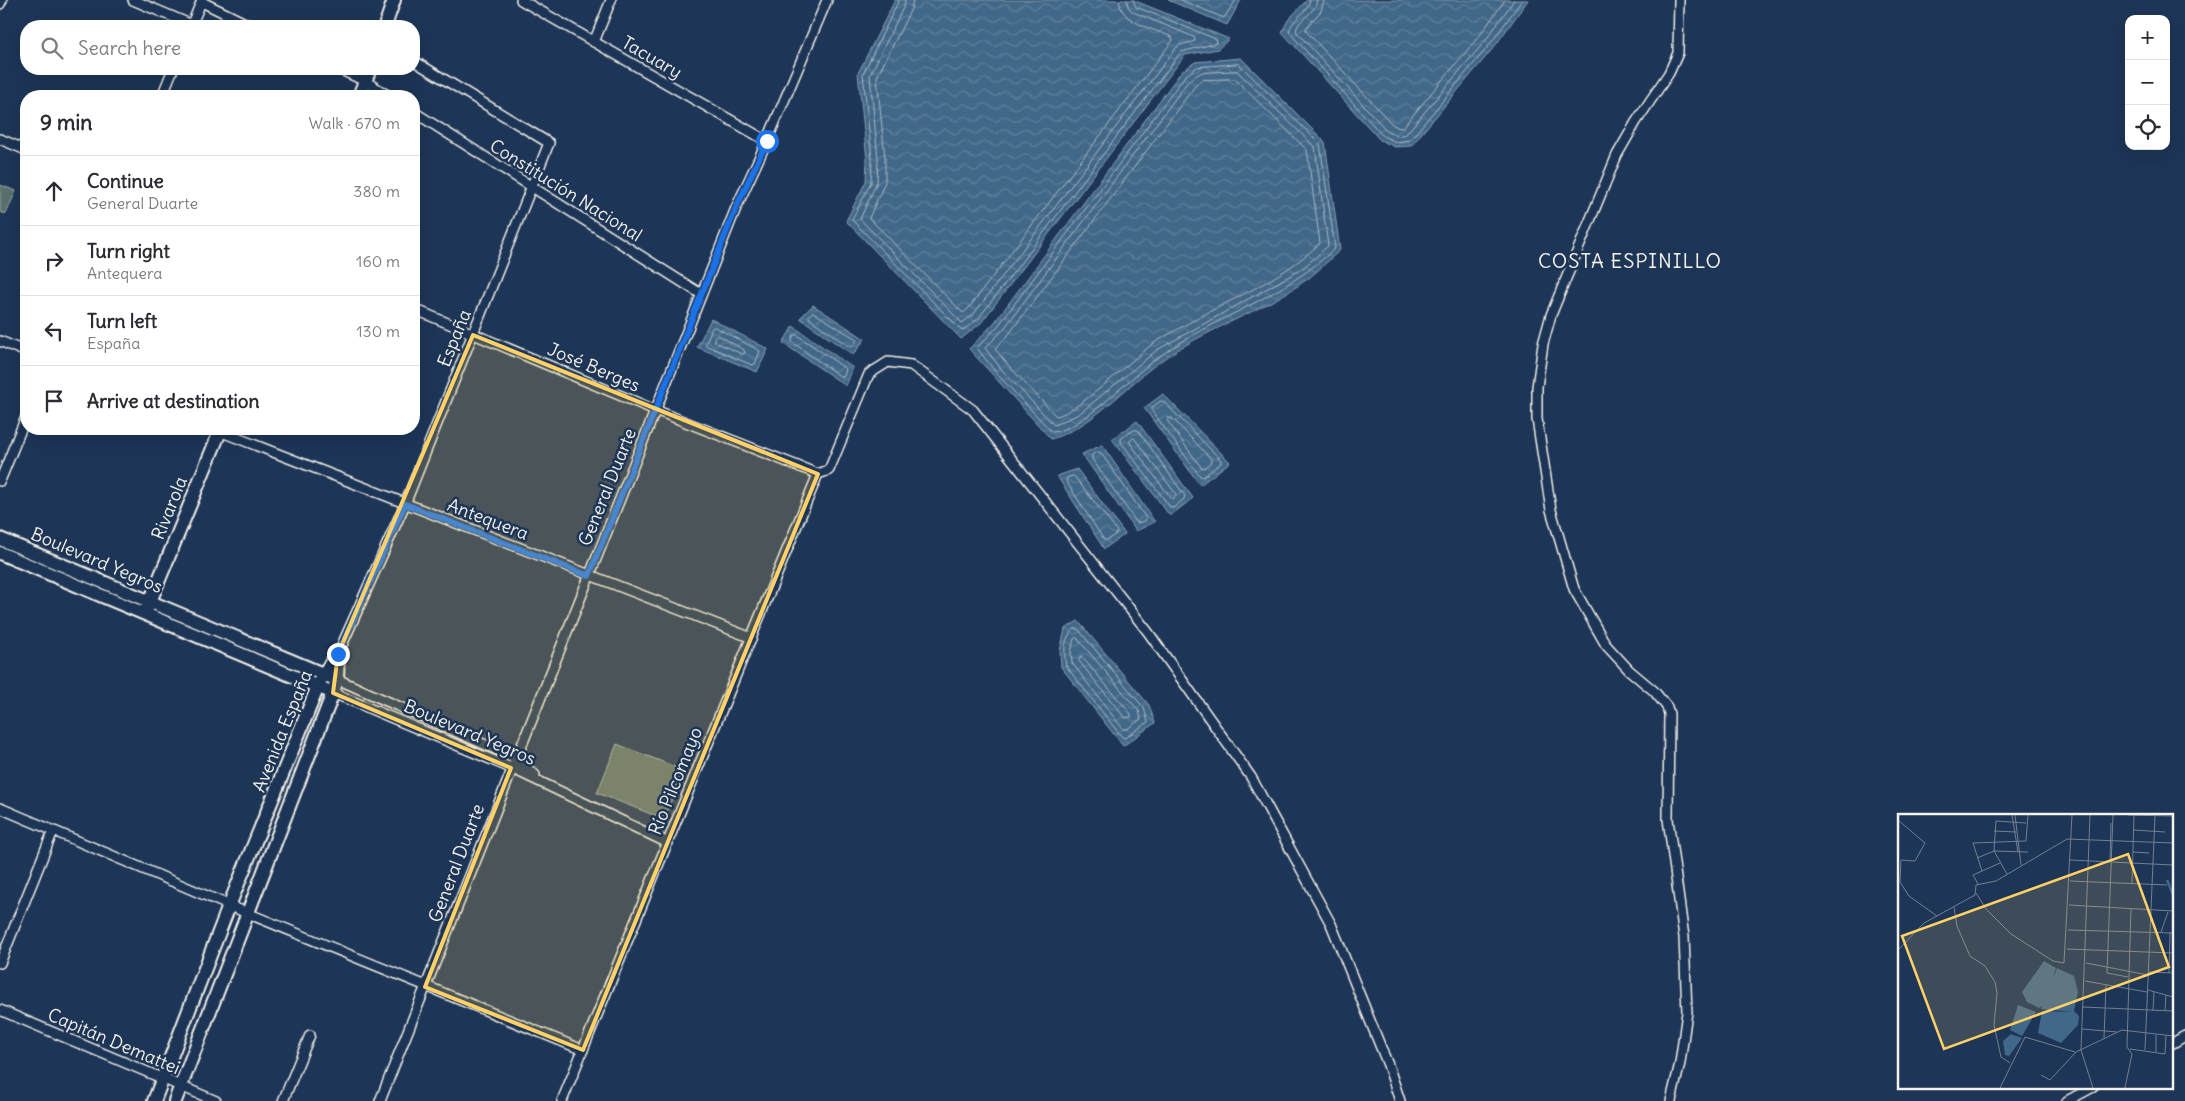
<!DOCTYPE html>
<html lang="en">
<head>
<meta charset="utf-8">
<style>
  :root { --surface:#fff; --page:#f7f7f7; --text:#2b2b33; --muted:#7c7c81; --line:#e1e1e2 }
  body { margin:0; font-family:Delius,sans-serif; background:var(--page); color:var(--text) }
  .controls { position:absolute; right:15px; top:15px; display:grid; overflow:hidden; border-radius:10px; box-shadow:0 5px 20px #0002 }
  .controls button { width:45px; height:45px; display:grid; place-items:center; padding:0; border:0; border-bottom:1px solid var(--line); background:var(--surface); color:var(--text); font:25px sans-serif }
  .stop { position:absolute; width:15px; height:15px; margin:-11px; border:4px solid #1a73e8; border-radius:50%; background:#fff }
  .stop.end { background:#1a73e8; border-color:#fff; box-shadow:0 1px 5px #0008 }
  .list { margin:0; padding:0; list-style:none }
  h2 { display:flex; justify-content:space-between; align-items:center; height:65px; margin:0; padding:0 20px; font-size:21px }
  h2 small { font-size:16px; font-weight:400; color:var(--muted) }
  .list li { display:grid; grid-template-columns:32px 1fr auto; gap:15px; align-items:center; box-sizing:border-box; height:70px; padding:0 20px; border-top:1px solid var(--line) }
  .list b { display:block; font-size:19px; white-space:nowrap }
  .list p { margin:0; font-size:16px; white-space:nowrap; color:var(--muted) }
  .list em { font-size:16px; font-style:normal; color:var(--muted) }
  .icon { flex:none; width:28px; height:28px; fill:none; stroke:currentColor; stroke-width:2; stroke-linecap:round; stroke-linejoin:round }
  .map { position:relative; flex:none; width:2185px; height:1101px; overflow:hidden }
  .search { position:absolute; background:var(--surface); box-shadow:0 5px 20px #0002; left:20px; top:20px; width:400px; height:55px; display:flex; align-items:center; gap:12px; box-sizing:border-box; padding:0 18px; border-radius:20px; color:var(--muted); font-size:19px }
  .panel { position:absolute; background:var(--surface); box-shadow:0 5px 20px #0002; left:20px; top:90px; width:400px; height:345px; border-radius:20px }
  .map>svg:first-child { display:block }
</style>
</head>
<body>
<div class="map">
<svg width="2185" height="1101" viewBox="0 0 2185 1101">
  <defs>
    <pattern id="water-waves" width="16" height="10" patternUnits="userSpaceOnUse" patternTransform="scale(1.25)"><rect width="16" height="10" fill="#426889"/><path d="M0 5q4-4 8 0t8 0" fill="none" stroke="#5e7e9a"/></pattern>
  </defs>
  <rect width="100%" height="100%" fill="#1d3557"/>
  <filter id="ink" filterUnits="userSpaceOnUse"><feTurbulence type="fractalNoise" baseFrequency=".02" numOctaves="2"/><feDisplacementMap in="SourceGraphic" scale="10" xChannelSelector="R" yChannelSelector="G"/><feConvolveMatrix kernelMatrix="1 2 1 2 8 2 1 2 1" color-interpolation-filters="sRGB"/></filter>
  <g filter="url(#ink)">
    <g fill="#5a706c" stroke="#a7b0aa">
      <path d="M0,185L16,191L6,214L0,212Z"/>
      <path d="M617,744L683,770L664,819L597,793Z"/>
    </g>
    <g fill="url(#water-waves)" stroke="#899faf">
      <path d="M895,0H1133L1229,39L1218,49L1185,55L981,323L961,339L846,221L866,181L867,160L858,73Z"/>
      <path d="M1168,0H1241L1227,25Z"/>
      <path d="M1307,0H1528L1495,46L1411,146L1395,147L1380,140L1282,32L1288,20Z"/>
      <path d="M1241,58L1325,142L1340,250C1330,259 1320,269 1309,278C1264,312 1208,327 1162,360C1125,386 1096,425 1051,439L969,349L994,323L1181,72L1195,62Z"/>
      <path d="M813,305L865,339L853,355L800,318Z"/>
      <path d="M711,319L768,349L757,372L697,347Z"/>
      <path d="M793,326L853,368L846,386L783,343Z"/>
      <path d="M1163,394L1230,462L1200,485L1144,408Z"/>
      <path d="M1137,421L1193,498L1170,516L1112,439Z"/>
      <path d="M1102,445L1155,522L1136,531L1082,454Z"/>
      <path d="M1077,469L1125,534L1104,549L1057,476Z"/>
      <path d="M1078,621L1149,705L1155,723L1123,746L1061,667L1060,651L1065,629Z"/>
    </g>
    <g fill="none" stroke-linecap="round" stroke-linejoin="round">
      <g stroke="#adbac2" stroke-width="1">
        <path d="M899,0L863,74L872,159L871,182L852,220L962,331L978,319L1181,52L1217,43L1216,39L1136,7L1133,0"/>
        <path d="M905,0L904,6L870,75L878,159L877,182L860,219L962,323L973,315L1176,48L1180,45L1195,41L1194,37L1133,12L1128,7L1127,0"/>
        <path d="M913,0L911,9L877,77L885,158V182L869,218L963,313L968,309L1173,40L1172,37C1154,29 1120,23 1119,0"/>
        <path d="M1181,0L1224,18L1236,0"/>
        <path d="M1310,0C1308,13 1291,19 1289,32L1383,136L1396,142L1410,140L1491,43L1522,0"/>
        <path d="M1317,0C1316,14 1298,18 1296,31L1387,131L1397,136L1406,134L1486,40L1514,0"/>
        <path d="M1324,0L1321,11L1306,28V31L1392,124L1399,128L1403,127L1480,35L1505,0"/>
        <path d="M1239,64L1320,144L1335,248C1285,297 1216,316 1160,356C1151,361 1144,369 1136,375C1115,392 1079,430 1052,432L998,375L977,348L998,326L1185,76L1197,67Z"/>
        <path d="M1237,71L1315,147L1328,246L1302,269L1157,350L1079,414L1054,425L1002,370L985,348L1003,330L1189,80L1200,73Z"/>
        <path d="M1235,79L1307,150L1320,243C1281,281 1227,300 1180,328C1170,334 1159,339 1150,346C1130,361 1077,413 1056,416L1008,365L995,349L1009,334L1195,86L1202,80Z"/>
        <path d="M813,312L856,339V342L853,346L850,347L810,319L809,316Z"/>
        <path d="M715,327L760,351L755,364L752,365L705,345L712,328Z"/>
        <path d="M718,335L744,350L745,353L742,354L715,342L714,339Z"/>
        <path d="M794,335H797L846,369L844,376L841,377L792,342Z"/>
        <path d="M1161,401L1164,402L1221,460V463L1203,477L1200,476L1152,411V408Z"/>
        <path d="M1168,418H1172L1211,459V462L1204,468L1201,467L1168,422Z"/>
        <path d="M1134,430H1138L1185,496L1184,499L1173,508L1170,507L1121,442V439Z"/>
        <path d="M1134,438L1176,494L1174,499L1171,498L1130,443V441Z"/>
        <path d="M1098,452L1101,453L1146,518L1145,521L1137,523L1092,459V455Z"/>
        <path d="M1074,476L1117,531L1116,534L1107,540H1104L1066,481L1067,478Z"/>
        <path d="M1075,629H1078L1144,708L1148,722L1125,738L1122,737L1066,666C1064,654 1063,636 1075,629Z"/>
        <path d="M1077,638L1139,711L1141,719L1127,729H1123L1072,663L1071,652L1074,639Z"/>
        <path d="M1081,656L1131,714V717L1125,718L1079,661Z"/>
      </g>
      <defs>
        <g id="street">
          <path d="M133,0L192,25"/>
          <path d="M521,0L767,141"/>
          <path d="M202,2L251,26"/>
          <path d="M0,4L2,0"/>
          <path d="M191,26L202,0"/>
          <path d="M594,42L611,0"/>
          <path d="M339,69L365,81L389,96"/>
          <path d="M162,96L173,69"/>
          <path d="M414,112L701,294"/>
          <path d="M0,139L26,150"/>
          <path d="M414,309L655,410L818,474"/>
          <path d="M0,341L26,352"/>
          <path d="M214,429L752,638"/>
          <path d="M818,474L829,470L869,374L888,362L911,365L973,410L1148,632L1251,777L1331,924L1388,1065L1400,1101"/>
          <path d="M0,481L26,417"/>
          <path d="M338,654L405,504L549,143L414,61"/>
          <path d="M337,679L515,758L535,775"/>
          <path d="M333,693L511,768L668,843"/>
          <path d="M0,808L247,913L583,1050"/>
          <path d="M0,963L53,831"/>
          <path d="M0,1010L216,1101"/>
          <path d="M2171,1044L2185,1036"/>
          <path d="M283,1101L310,1035"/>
          <path d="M380,1101L736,208L767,141L827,0"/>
          <path d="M562,1101L818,474"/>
          <path d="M1671,1101L1680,1063L1687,1012L1684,937L1668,819L1669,714L1667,707L1654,691L1629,670L1606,645L1574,589L1551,510L1537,419V387L1543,344L1551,315L1617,155L1636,122L1669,73L1678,53L1679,0"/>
          <path d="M2067,1101L2093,1087"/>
        </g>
        <g id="secondary">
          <path d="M385,26L394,0"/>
          <path d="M359,96L370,69"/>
          <path d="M0,539L330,677"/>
          <path d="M0,553L326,690"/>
          <path d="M147,609L221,429"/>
          <path d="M154,1101L229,906L323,674L338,654"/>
          <path d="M175,1101L333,693L337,679L338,654"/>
        </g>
      </defs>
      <use href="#street" stroke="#f4f1e8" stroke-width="12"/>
      <use href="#secondary" stroke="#f4f1e8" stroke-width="16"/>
      <use href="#street" stroke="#1d3557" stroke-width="9"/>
      <use href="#secondary" stroke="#1d3557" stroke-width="12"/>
    </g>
  </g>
  <g fill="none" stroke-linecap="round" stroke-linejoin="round" filter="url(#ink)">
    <path stroke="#1a73e8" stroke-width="6" d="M338,654L405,504L589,576L736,208L767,141"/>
  </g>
  <path fill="#ffd166" fill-opacity="0.2" stroke="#ffd166" stroke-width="4" stroke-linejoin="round" d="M473,335L818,474L583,1050L425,987L511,768L333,693L338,654Z"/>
  <g text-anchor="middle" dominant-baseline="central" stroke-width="5" stroke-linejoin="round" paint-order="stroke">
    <g font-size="18" fill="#f4f1e8" stroke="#1d3557">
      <text transform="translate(652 57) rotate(30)">Tacuary</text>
      <text transform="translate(566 190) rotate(32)">Constitución Nacional</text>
      <text transform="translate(454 338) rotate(-68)">España</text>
      <text transform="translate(594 367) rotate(23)">José Berges</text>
      <text transform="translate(607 487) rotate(-68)">General Duarte</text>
      <text transform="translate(169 508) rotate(-68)">Rivarola</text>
      <text transform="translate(488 519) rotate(21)">Antequera</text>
      <text transform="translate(97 560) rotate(23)">Boulevard Yegros</text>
      <text transform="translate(282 731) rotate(-68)">Avenida España</text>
      <text transform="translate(470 732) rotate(23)">Boulevard Yegros</text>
      <text transform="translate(675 781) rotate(-68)">Río Pilcomayo</text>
      <text transform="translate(456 863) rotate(-69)">General Duarte</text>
      <text transform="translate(114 1041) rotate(23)">Capitán Demattei</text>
    </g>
    <g font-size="20" letter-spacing="1" fill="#f4f1e8" stroke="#1d3557">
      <text x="1630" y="260">COSTA ESPINILLO</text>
    </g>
  </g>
  <g transform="translate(1898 814)">
    <rect width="275" height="275" fill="#1d3557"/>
    <path d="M146,147L158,154L147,190L141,194L129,188L124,178ZM159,154L176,162L180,178L176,197L181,202L180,211L163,229L140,219L144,197L175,198L143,195ZM120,191L138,198L124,222L112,216ZM113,220L124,224L111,242L107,241L105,227Z" fill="#426889"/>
    <path fill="none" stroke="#426889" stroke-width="2.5" d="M269,66L275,81"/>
    <path fill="none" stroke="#738091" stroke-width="1" d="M114,1L120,38M117,1L123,51M192,1L183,236L195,274M215,1L209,159L230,163M230,1L275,2M0,6L27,29L17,47L3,46L2,68L11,82L39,102M236,16L267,18M96,17L118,18M235,38L251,39M79,44L96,37L130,38M172,46L275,51M212,48L213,9M84,57L75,29L128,27L130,1M109,60L96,37L98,7L128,9M172,67L269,71M80,70L75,61L102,49M234,70L236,1M78,79L88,95L113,120L155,147L166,149L174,1M171,91L275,97M56,93L59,112L72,142L87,152L97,168L99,179L96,211L103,243L112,249M170,116L275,119M263,118L270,98M169,135L275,139M0,136L26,109L77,81L78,71L98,67L169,25L275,29M188,149L250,161M251,158L275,159M271,159L272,118M187,167L249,178M250,176L275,183M185,193L275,197M255,197L256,178M267,197L268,181M184,215L219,218M206,224L208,171M232,235L267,240L268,222M247,236L257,2M258,238V221M143,261L152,266L178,238L224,216L275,222M102,274L127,223L177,238M227,274L234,240L229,233L233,95"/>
    <path fill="#ffd166" fill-opacity="0.15" stroke="#ffd166" stroke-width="2.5" d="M230,40L271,153L46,235L4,122Z"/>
    <rect width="275" height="275" fill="none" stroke="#f4f1e8" stroke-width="2.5"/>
  </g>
</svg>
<div class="controls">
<button>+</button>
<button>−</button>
<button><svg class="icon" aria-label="locate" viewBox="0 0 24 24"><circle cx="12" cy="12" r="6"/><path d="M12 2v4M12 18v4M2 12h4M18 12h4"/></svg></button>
</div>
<div class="stop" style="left:767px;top:141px"></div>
<div class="stop end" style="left:338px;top:654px"></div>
<div class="search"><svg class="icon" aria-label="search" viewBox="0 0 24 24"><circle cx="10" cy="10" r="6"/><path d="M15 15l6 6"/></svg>Search here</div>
<section class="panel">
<h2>9 min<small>Walk · 670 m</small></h2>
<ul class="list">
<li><svg class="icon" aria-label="ahead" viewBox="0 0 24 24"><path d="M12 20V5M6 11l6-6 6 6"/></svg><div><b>Continue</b><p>General Duarte</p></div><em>380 m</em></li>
<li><svg class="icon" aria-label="right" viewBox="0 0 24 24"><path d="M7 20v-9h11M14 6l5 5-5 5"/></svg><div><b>Turn right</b><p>Antequera</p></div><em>160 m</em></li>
<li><svg class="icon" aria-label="left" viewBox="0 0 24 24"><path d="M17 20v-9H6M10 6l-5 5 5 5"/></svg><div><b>Turn left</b><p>España</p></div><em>130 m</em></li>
<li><svg class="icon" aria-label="arrive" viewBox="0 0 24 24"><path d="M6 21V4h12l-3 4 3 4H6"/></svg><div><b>Arrive at destination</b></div></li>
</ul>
</section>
</div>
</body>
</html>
